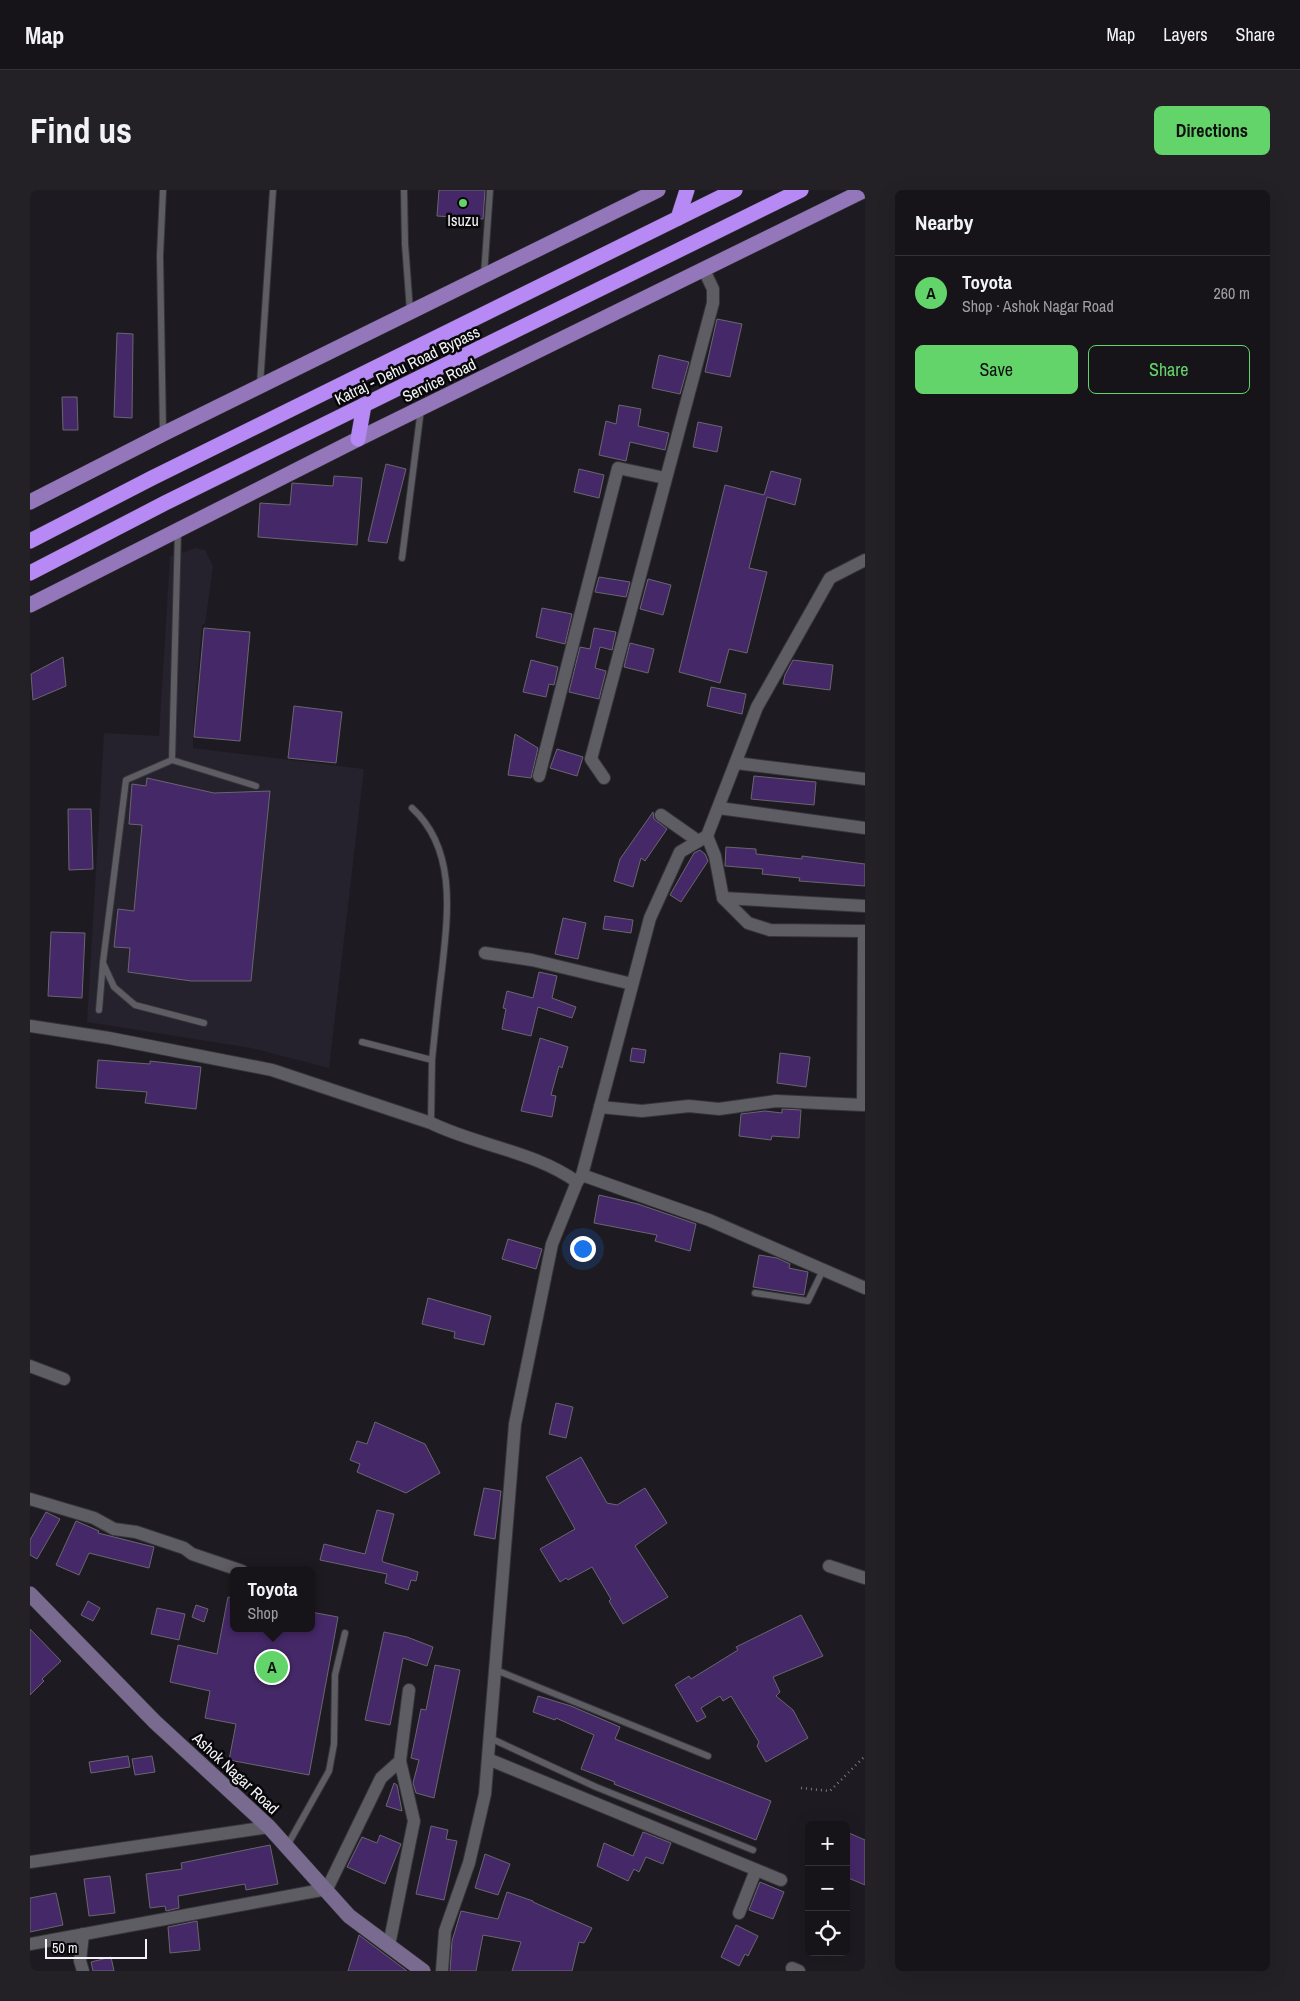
<!DOCTYPE html>
<html lang="en">
<head>
<meta charset="utf-8">
<style>
  :root { --surface:#161419; --page:#232126; --text:#f1f3f6; --muted:#9e9ea2; --line:#353338; --accent:#63d469 }
  body { margin:0; font-family:"Archivo Narrow",sans-serif; background:var(--page); color:var(--text) }
  .controls { position:absolute; right:15px; bottom:15px; display:grid; overflow:hidden; border-radius:8px; box-shadow:0 5px 20px #0002 }
  .controls button { width:45px; height:45px; display:grid; place-items:center; padding:0; border:0; border-bottom:1px solid var(--line); background:var(--surface); color:var(--text); font:25px sans-serif }
  .scale { position:absolute; left:15px; bottom:12px; width:102px; box-sizing:border-box; padding-left:5px; border:2px solid #f3f2f6; border-top:0; font-size:14px; line-height:18px; white-space:nowrap; color:#f3f2f6; -webkit-text-stroke:4px #070609; paint-order:stroke }
  .you { position:absolute; left:552px; top:1058px; width:18px; height:18px; margin:-12px; border:4px solid #fff; border-radius:50%; background:#1a73e8; box-shadow:0 0 0 8px #1a73e833 }
  .badge { display:grid; place-items:center; width:32px; height:32px; border-radius:50%; background:var(--accent); color:#111; font-size:16px; font-weight:700 }
  .pin { position:absolute; translate:-50% -50%; border:2px solid #fff; box-shadow:0 1px 5px #0006 }
  .popup { position:absolute; left:200px; top:1377px; width:85px; height:65px; box-sizing:border-box; display:grid; place-content:center; border-radius:8px; background:var(--surface); filter:drop-shadow(0 1px 4px #0005); font-size:16px; white-space:nowrap; color:var(--muted) }
  .popup b { font-size:19px; color:var(--text) }
  .popup::after { content:''; position:absolute; left:50%; top:100%; margin-left:-10px; border:10px solid transparent; border-top-color:var(--surface) }
  .list { margin:0; padding:0; list-style:none }
  h2 { display:flex; justify-content:space-between; align-items:center; height:65px; margin:0; padding:0 20px; font-size:21px }
  h2 small { font-size:16px; font-weight:400; color:var(--muted) }
  .list li { display:grid; grid-template-columns:32px 1fr auto; gap:15px; align-items:center; box-sizing:border-box; height:75px; padding:0 20px; border-top:1px solid var(--line) }
  .list b { display:block; font-size:19px; white-space:nowrap }
  .list p { margin:0; font-size:16px; white-space:nowrap; color:var(--muted) }
  .list em { font-size:16px; font-style:normal; color:var(--muted) }
  .actions { display:flex; gap:10px; padding:15px 20px }
  .actions a { flex:1; padding:11px 0; border:1px solid var(--accent); border-radius:8px; text-align:center; font-size:18px; color:var(--accent) }
  .actions .main { background:var(--accent); color:#111 }
  .icon { flex:none; width:28px; height:28px; fill:none; stroke:currentColor; stroke-width:2; stroke-linecap:round; stroke-linejoin:round }
  .map { position:relative; flex:none; width:835px; height:1781px; overflow:hidden; border-radius:8px }
  header { display:flex; align-items:center; gap:30px; box-sizing:border-box; height:70px; padding:0 25px; background:var(--surface); border-bottom:1px solid var(--line) }
  header strong { font-size:24px }
  nav { display:flex; gap:28px; margin-inline-start:auto; font-size:18px }
  .intro { display:flex; align-items:center; justify-content:space-between; box-sizing:border-box; height:120px; padding:0 30px }
  h1 { margin:0; font-size:35px }
  .button { padding:12px 22px; border-radius:8px; background:var(--accent); color:#111; font-size:18px; font-weight:700 }
  main { display:flex; gap:30px; padding:0 30px }
  aside { flex:1; background:var(--surface); border-radius:8px; box-shadow:0 5px 20px #0002 }
  .map>svg:first-child { display:block }
</style>
</head>
<body>
<header>
<strong>Map</strong>
<nav><a>Map</a><a>Layers</a><a>Share</a></nav>
</header>
<div class="intro"><h1>Find us</h1><a class="button">Directions</a></div>
<main>
<div class="map">
<svg width="835" height="1781" viewBox="0 0 835 1781">
  <rect width="100%" height="100%" fill="#1d1b21"/>
  <path fill="#25212d" d="M165,358L175,360L183,376L175,434L172,435L163,538V558L334,579L299,878L221,858L57,832L74,543L129,546L140,367Z"/>
  <g fill="#452868" stroke="#69666e">
    <path d="M409,0H455L453,29L407,26Z"/>
    <path d="M687,129L712,134L700,187L675,182Z"/>
    <path d="M87,143L103,144L102,228L84,227Z"/>
    <path d="M629,165L659,172L650,204L622,198Z"/>
    <path d="M32,207H47L48,240H33Z"/>
    <path d="M589,215L611,219L608,236L639,243L635,260L600,252L596,271L569,265L576,231L586,234Z"/>
    <path d="M668,232L692,237L687,262L663,257Z"/>
    <path d="M356,274L376,279L357,353L338,351Z"/>
    <path d="M549,279L574,285L569,308L544,302Z"/>
    <path d="M741,281L771,289L765,315L737,307L719,378L737,382L717,463L699,459L690,493L649,482L695,295L734,305Z"/>
    <path d="M304,286L332,288L327,355L228,347L230,313L260,315L262,293L303,296Z"/>
    <path d="M569,387L600,392L596,407L565,402Z"/>
    <path d="M618,389L641,395L633,425L610,419Z"/>
    <path d="M512,418L542,424L535,454L506,447Z"/>
    <path d="M174,438L220,442L210,551L164,547Z"/>
    <path d="M564,438L586,442L582,460L570,457L565,478L576,481L569,509L539,502L550,457L560,459Z"/>
    <path d="M600,453L624,459L618,483L594,477Z"/>
    <path d="M33,467L36,496L3,510L1,484Z"/>
    <path d="M501,470L528,477L524,495L519,494L516,507L493,502Z"/>
    <path d="M763,470L803,475L800,500L753,494L755,485Z"/>
    <path d="M681,497L716,504L712,524L677,516Z"/>
    <path d="M264,516L312,522L306,573L258,568Z"/>
    <path d="M485,544L508,558L501,588L478,585Z"/>
    <path d="M527,559L553,567L547,586L520,578Z"/>
    <path d="M724,586L786,592L784,615L721,609Z"/>
    <path d="M117,588L184,603L240,601L221,791H161L98,782L100,758L84,757L88,719L104,721L112,635L99,634L102,594L116,596Z"/>
    <path d="M38,619H61L63,679L39,680Z"/>
    <path d="M623,622L624,629L637,639L615,671L611,668L603,697L584,691L590,669Z"/>
    <path d="M696,657L726,659V664L772,669V666L835,674V696L769,691L770,688L732,684L733,679L695,676Z"/>
    <path d="M670,660L675,664L678,671L651,712L640,705L664,663Z"/>
    <path d="M575,726L603,730L601,743L573,739Z"/>
    <path d="M533,728L556,733L548,769L525,764Z"/>
    <path d="M21,742L55,743L52,808L18,806Z"/>
    <path d="M509,782L527,786L522,808L546,817L542,828L508,817L501,846L472,839L476,819L473,818L477,801L503,808Z"/>
    <path d="M510,848L538,857L532,878L529,876L521,905L526,906L522,927L491,921Z"/>
    <path d="M602,858L616,860L614,873L600,871Z"/>
    <path d="M750,863L780,867L776,897L747,893Z"/>
    <path d="M68,870L120,874V871L171,877L166,919L115,913L117,902L66,898Z"/>
    <path d="M752,919L771,920L769,948L742,946L741,950L709,946L711,924L735,921L752,923Z"/>
    <path d="M569,1005L608,1014L666,1034L660,1061L625,1051L627,1045L564,1033Z"/>
    <path d="M478,1049L512,1059L506,1079L472,1069Z"/>
    <path d="M729,1065L747,1068L760,1074L759,1078L778,1082L774,1105L723,1097Z"/>
    <path d="M398,1108L461,1126L454,1155L424,1148L425,1142L392,1134Z"/>
    <path d="M526,1213L543,1217L536,1248L519,1244Z"/>
    <path d="M345,1232L395,1254L410,1283L376,1303L327,1282L330,1274L320,1270L327,1251L337,1254Z"/>
    <path d="M551,1267L577,1313L587,1315L615,1298L637,1333L605,1356L638,1407L593,1434L579,1411L581,1409L562,1377L538,1390L536,1388L530,1392L510,1359L545,1339L516,1287Z"/>
    <path d="M454,1298L471,1301L465,1349L444,1345Z"/>
    <path d="M347,1320L364,1324L352,1370L353,1372L388,1382L386,1391L381,1390L378,1400L355,1393L357,1384L290,1370L294,1354L335,1364Z"/>
    <path d="M16,1322L30,1329L7,1369L0,1365V1350Z"/>
    <path d="M46,1331L69,1341L68,1343L124,1357L119,1378L59,1363L49,1385L26,1375Z"/>
    <path d="M198,1407L203,1408V1438H281V1422L308,1427L279,1585L199,1570L206,1534L175,1528L180,1501L140,1492L148,1455L187,1464Z"/>
    <path d="M58,1411L70,1418L63,1431L51,1425Z"/>
    <path d="M166,1415L178,1419L174,1432L162,1427Z"/>
    <path d="M127,1418L155,1424L149,1450L121,1444Z"/>
    <path d="M771,1425L793,1466L743,1487L750,1502L746,1506L763,1520L778,1548L736,1572L727,1556L729,1552L701,1506L693,1511L690,1506L671,1518L676,1527L667,1532L645,1495L659,1486L661,1489L708,1460L706,1457Z"/>
    <path d="M0,1439L31,1471L12,1489L14,1491L0,1505Z"/>
    <path d="M354,1442L377,1447L403,1457L397,1476L373,1468L360,1535L335,1530Z"/>
    <path d="M405,1475L430,1480L404,1608L386,1603L383,1593L389,1570L381,1568L391,1519L396,1520Z"/>
    <path d="M508,1506L541,1516L590,1537L585,1549L741,1611L726,1650L584,1594L585,1592L551,1579L564,1545L526,1528L525,1530L503,1522Z"/>
    <path d="M98,1566L100,1577L61,1583L59,1572Z"/>
    <path d="M122,1566L125,1582L105,1585L102,1569Z"/>
    <path d="M364,1593L367,1595L372,1621L356,1616Z"/>
    <path d="M401,1636L418,1640L416,1649L427,1651L414,1710L386,1704Z"/>
    <path d="M613,1642L641,1653L633,1674L616,1667L609,1682L604,1679L598,1691L567,1676L574,1653L603,1666Z"/>
    <path d="M819,1643L835,1650V1695L816,1687V1652Z"/>
    <path d="M350,1645L371,1654L355,1694L317,1677L332,1647L347,1653Z"/>
    <path d="M240,1655L248,1694L216,1700L215,1694L148,1706L149,1718L136,1721L135,1716L120,1718L116,1684L152,1679L151,1673Z"/>
    <path d="M455,1664L480,1674L468,1705L445,1698Z"/>
    <path d="M80,1686L85,1723L59,1726L54,1689Z"/>
    <path d="M730,1692L754,1702L743,1729L719,1720Z"/>
    <path d="M477,1702L503,1711V1712L562,1738L554,1753L549,1752L542,1781H482L491,1752L453,1745L446,1781H420L422,1751L431,1721L468,1729Z"/>
    <path d="M26,1703L33,1735L0,1742V1708Z"/>
    <path d="M167,1731L170,1760L140,1763L138,1737Z"/>
    <path d="M706,1735L728,1746L718,1766L715,1764L709,1776L691,1767Z"/>
    <path d="M329,1745L377,1781H318Z"/>
    <path d="M81,1767L84,1781H63L61,1772Z"/>
  </g>
  <g fill="none" stroke-linecap="round" stroke-linejoin="round">
    <defs>
      <g id="lane">
        <path d="M374,0L375,54L380,121"/>
        <path d="M454,85L460,0"/>
        <path d="M230,195L243,0"/>
        <path d="M133,244L130,66L133,0"/>
        <path d="M148,340L142,570L226,596"/>
        <path d="M372,368L391,219"/>
        <path d="M382,618C427,659 418,724 412,779C408,810 405,840 402,870"/>
        <path d="M73,773L84,797L105,815L174,833"/>
        <path d="M69,820L73,772L96,590L142,570"/>
        <path d="M332,852L402,870L401,933"/>
        <path d="M725,1103L778,1111L793,1080"/>
        <path d="M466,1480L678,1566"/>
        <path d="M460,1548L566,1597L723,1660"/>
        <path d="M257,1656L299,1581L304,1554L305,1485L315,1443"/>
      </g>
      <g id="street">
        <path d="M706,573L835,589"/>
        <path d="M509,586L588,278L635,288"/>
        <path d="M574,588L561,569L683,113V99L674,80"/>
        <path d="M689,618L835,638"/>
        <path d="M631,625L668,651"/>
        <path d="M693,708L835,716"/>
        <path d="M455,763L502,770L602,794"/>
        <path d="M0,836L79,848L242,880L401,933C448,956 504,961 547,992"/>
        <path d="M570,917L612,921L659,916L689,919L746,911L833,915L834,741L740,740L718,733L693,708L685,666L677,646"/>
        <path d="M552,985L679,1030L835,1098"/>
        <path d="M0,1176L34,1189"/>
        <path d="M0,1309L64,1328L84,1339L106,1342L154,1358L162,1364L212,1381"/>
        <path d="M799,1376L835,1388"/>
        <path d="M458,1569L751,1690"/>
        <path d="M0,1672L239,1637"/>
        <path d="M709,1723L726,1680"/>
        <path d="M0,1754L297,1699L351,1588L370,1571L379,1500"/>
        <path d="M359,1755L384,1631L370,1571"/>
        <path d="M762,1778L769,1781"/>
        <path d="M53,1781L50,1771L53,1744"/>
        <path d="M412,1781L415,1741L439,1673L455,1604L485,1234L522,1054L547,992L552,985L620,728L650,662L677,646L727,517L800,388L835,370"/>
      </g>
      <path id="secondary" d="M0,1404L125,1532L239,1637L319,1726L393,1781"/>
      <g id="primary">
        <path d="M0,312L133,244L628,0"/>
        <path d="M0,415L328,249L835,0"/>
      </g>
      <g id="highway">
        <path d="M648,28L657,0"/>
        <path d="M328,249L334,215"/>
        <path d="M0,351L122,288L705,0"/>
        <path d="M0,383L135,313L771,0"/>
      </g>
    </defs>
    <use href="#lane" stroke="#36353a" stroke-width="8"/>
    <use href="#street" stroke="#36353a" stroke-width="14"/>
    <use href="#secondary" stroke="#36353a" stroke-width="16"/>
    <use href="#primary" stroke="#36353a" stroke-width="16"/>
    <use href="#highway" stroke="#36353a" stroke-width="16"/>
    <path stroke="#7a787e" stroke-width="2.5" stroke-dasharray="1 4" stroke-linecap="butt" d="M771,1598L800,1601L835,1566"/>
    <use href="#lane" stroke="#5f5d64" stroke-width="6"/>
    <use href="#street" stroke="#5f5d64" stroke-width="12"/>
    <use href="#secondary" stroke="#796a8f" stroke-width="15"/>
    <use href="#primary" stroke="#9377ba" stroke-width="15"/>
    <use href="#highway" stroke="#b689f4" stroke-width="15"/>
  </g>
  <circle fill="#63d469" stroke="#070609" stroke-width="2" cx="433" cy="13" r="5"/>
  <g text-anchor="middle" dominant-baseline="central" stroke-width="5" stroke-linejoin="round" paint-order="stroke">
    <g font-size="16" fill="#f3f2f6" stroke="#070609">
      <text x="433" y="30">Isuzu</text>
    </g>
    <g font-size="16" fill="#f3f2f6" stroke="#070609">
      <text transform="translate(377 175) rotate(-26)">Katraj - Dehu Road Bypass</text>
      <text transform="translate(409 190) rotate(-26)">Service Road</text>
      <text transform="translate(206 1583) rotate(43)">Ashok Nagar Road</text>
    </g>
  </g>
</svg>
<div class="controls">
<button>+</button>
<button>−</button>
<button><svg class="icon" aria-label="locate" viewBox="0 0 24 24"><circle cx="12" cy="12" r="6"/><path d="M12 2v4M12 18v4M2 12h4M18 12h4"/></svg></button>
</div>
<div class="scale">50 m</div>
<div class="you"></div>
<div class="pin badge" style="left:242px;top:1477px">A</div>
<div class="popup"><b>Toyota</b>Shop</div>
</div>
<aside>
<h2>Nearby<small></small></h2>
<ul class="list">
<li><span class="badge">A</span><div><b>Toyota</b><p>Shop · Ashok Nagar Road</p></div><em>260 m</em></li>
</ul>
<div class="actions"><a class="main">Save</a><a>Share</a></div>
</aside>
</main>
</body>
</html>
